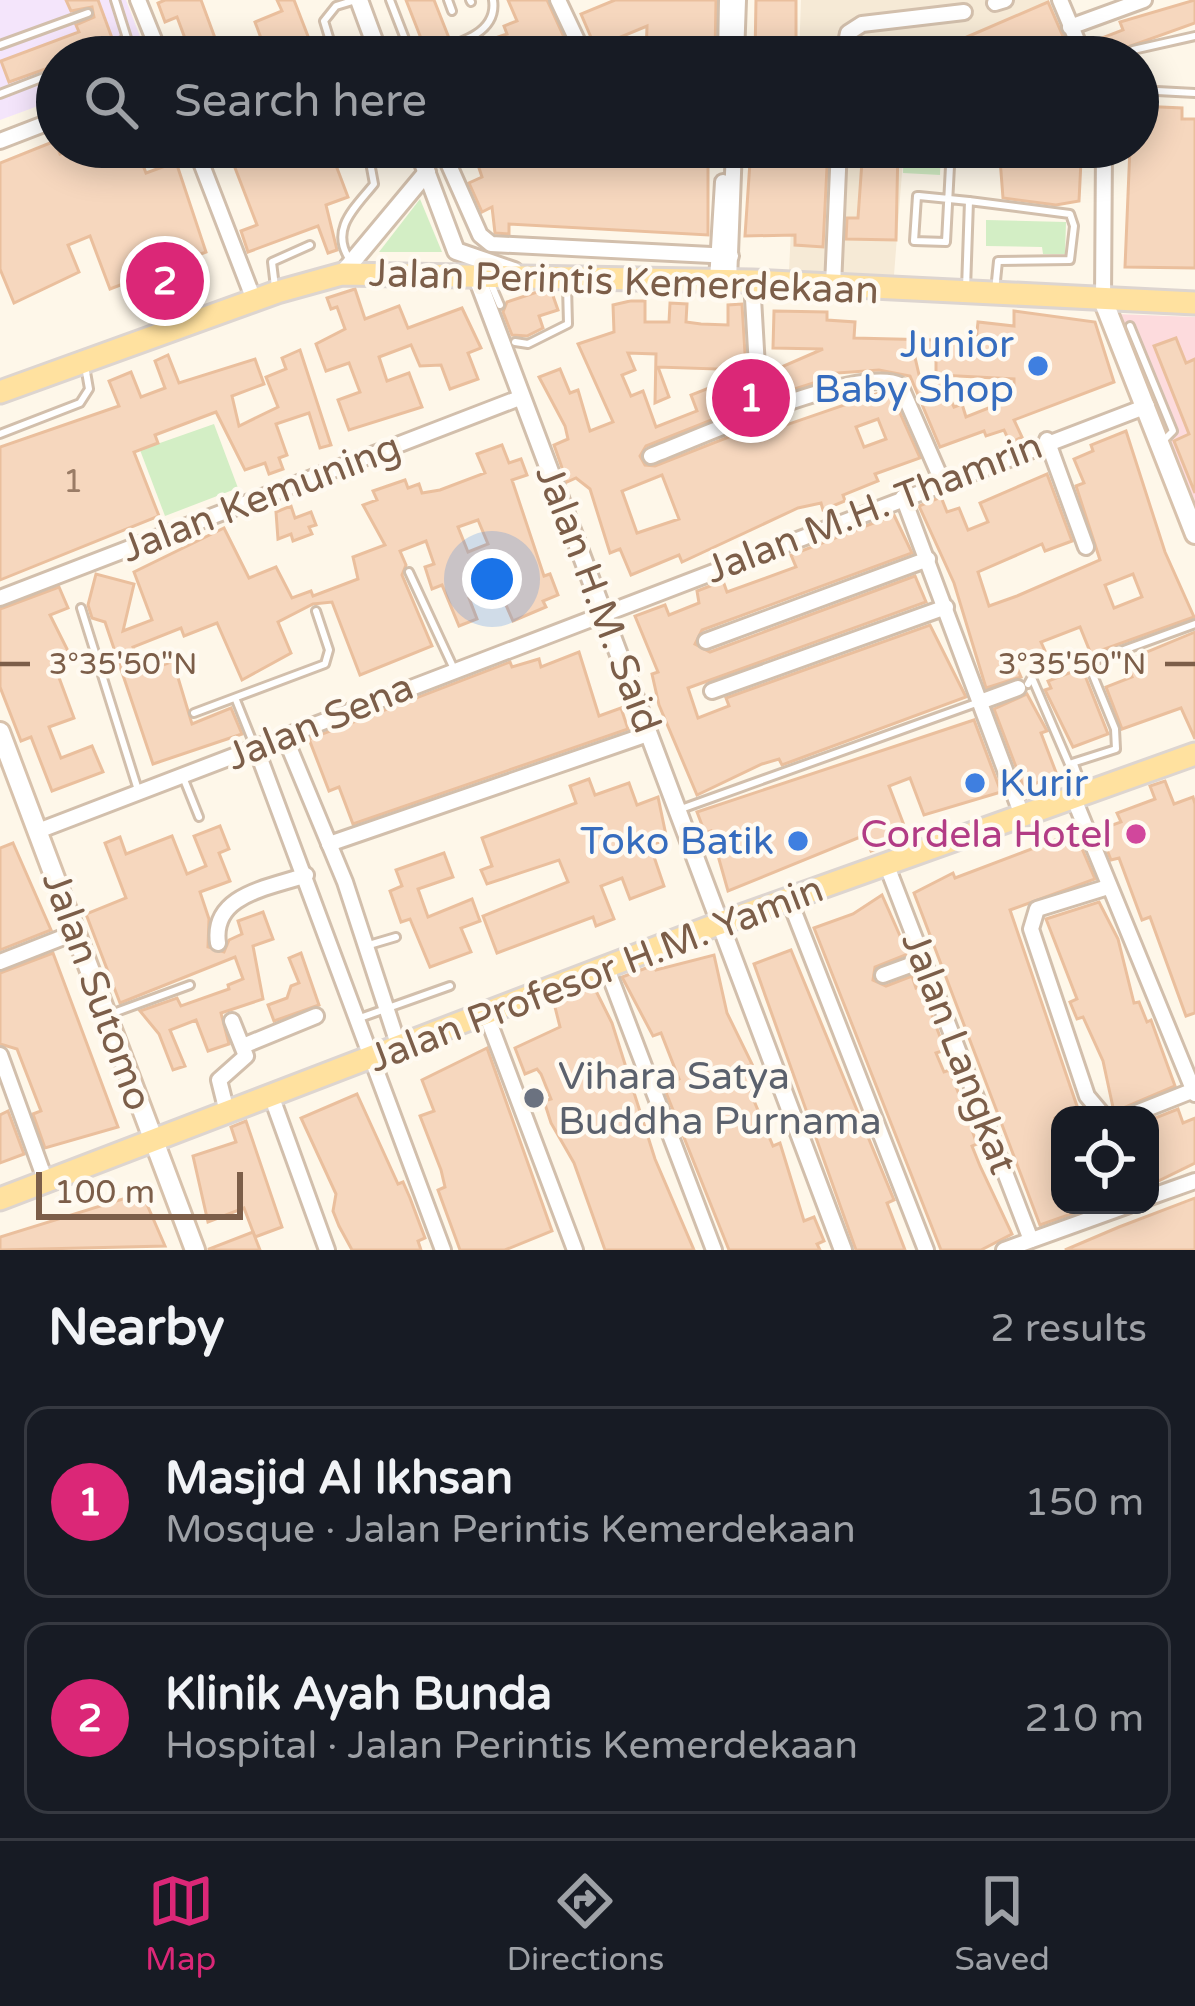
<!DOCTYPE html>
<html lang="en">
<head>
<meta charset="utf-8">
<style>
  :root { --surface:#171b24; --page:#20242c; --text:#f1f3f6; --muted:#9ea1a6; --line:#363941; --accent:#db2777 }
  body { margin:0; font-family:"Varela Round",sans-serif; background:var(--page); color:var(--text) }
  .controls { position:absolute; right:36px; bottom:36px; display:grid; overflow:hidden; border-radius:24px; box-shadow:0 6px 30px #0003 }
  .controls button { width:108px; height:108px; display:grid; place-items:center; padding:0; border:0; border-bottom:3px solid var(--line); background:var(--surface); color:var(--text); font:60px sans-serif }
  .scale { position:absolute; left:36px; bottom:30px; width:207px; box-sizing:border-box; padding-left:12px; border:6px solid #7c5e49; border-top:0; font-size:33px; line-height:42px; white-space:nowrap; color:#7c5e49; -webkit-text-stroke:9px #fffaf1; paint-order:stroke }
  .you { position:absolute; left:492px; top:579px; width:42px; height:42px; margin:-30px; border:9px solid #fff; border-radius:50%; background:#1a73e8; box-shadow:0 0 0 18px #1a73e833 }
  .badge { display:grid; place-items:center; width:78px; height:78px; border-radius:50%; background:var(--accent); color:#fff; font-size:39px; font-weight:700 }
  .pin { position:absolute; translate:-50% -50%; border:6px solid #fff; box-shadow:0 3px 12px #0006 }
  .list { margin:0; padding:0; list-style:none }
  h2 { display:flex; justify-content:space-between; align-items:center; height:156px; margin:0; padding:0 48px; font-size:51px }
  h2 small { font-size:39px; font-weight:400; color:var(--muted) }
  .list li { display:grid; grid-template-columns:78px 1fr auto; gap:36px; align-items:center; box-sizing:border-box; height:192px; margin:0 24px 24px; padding:0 24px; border:3px solid var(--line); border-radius:24px }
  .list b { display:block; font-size:45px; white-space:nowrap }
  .list p { margin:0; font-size:39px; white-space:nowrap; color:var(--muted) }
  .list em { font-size:39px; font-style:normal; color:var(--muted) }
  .icon { flex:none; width:66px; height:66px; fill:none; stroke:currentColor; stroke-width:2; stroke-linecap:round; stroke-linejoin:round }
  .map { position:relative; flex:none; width:1195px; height:1250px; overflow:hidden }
  .search { position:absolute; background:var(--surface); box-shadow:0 6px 30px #0003; left:36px; right:36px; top:36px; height:132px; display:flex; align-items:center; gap:30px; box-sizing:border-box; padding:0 42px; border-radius:66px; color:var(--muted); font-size:45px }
  .sheet { height:588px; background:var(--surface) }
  nav { display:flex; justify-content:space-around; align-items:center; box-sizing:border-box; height:168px; border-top:3px solid var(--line); background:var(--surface); font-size:33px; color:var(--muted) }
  nav a { display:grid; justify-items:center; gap:6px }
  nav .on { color:var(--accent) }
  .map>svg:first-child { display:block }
</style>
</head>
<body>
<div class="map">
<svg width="1195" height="1250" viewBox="0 0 1195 1250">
  <rect width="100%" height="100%" fill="#fef7e9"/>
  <g fill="#f6ead6">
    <path d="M801,0H1049L1066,37L1013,57H799Z"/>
    <path d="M795,147H904L894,275L789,271Z"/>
  </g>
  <path fill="#f4e5fb" d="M0,0H126L148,57H57V99L0,120Z"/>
  <path fill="#fddbdd" d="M1116,314L1195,317V526Z"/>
  <g fill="#d3eec5">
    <path d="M904,147H941L940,175L903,173Z"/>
    <path d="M420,199L442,252H379Z"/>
    <path d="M986,220L1066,222L1065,254H1043L1042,247L986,246Z"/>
    <path d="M214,424L238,488L165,516L140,450Z"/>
  </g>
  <g fill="#f6d7be" stroke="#eabf9d" stroke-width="3" fill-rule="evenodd">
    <path d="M66,0H98L112,38L87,57H57V65L9,82L1,61L79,32L76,25L94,17L92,7L71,11Z"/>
    <path d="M165,0H201L222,57H192L177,17L165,22L158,3Z"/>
    <path d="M277,0H294L316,57H268L255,22L282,11Z"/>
    <path d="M406,0H434L449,38L424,46Z"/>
    <path d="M508,0H547L573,57H440L507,34L504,26L517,21Z"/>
    <path d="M615,0H716L715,56L646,57L647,26L604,44L593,42L581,14Z"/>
    <path d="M756,0H796V57H755Z"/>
    <path d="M1195,0V23L1100,57L1094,41L1123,30L1120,22Z"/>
    <path d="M1048,2L1072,57H1057L1051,42L1014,57H864V41H905V55L960,40Z"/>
    <path d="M1138,106L1182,108V119H1195V268L1125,267L1130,147H1138Z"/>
    <path d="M55,141L60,154L78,147H136L146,173L176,162L206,252L110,289L90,236L68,245L79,272L14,303L0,269V163Z"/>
    <path d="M227,147H329L348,197L326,205L337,250L328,253L318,226L248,252L241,231L257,225Z"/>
    <path d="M472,147L708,157V235L509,224V234L495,233L492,207L482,212L469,183L482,177Z"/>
    <path d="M751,147H828L823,247L795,245V235L745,236Z"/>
    <path d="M863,147H898L896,240L846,239L847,218H858Z"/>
    <path d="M992,147H1053V153L1073,154L1081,161L1079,201L1056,205L1003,198L1000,159H992Z"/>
    <path d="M355,289L365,319L399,306L408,328L462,308L481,348L468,353L478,379L450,389L441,365L420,366L411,345L379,357L387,381L409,373L422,407L349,430L338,400L360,392L349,363L326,371L316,344L345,329L337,307L331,309L327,298Z"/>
    <path d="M537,292L552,293L558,310L539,316L543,328L527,336L512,335L503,312L507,302Z"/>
    <path d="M630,301H645V322H669L670,303L687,304L686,322L701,324L728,325V305L742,304L746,370L658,367L669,397L655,403L656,354L628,353L635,370L622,375L631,396L643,391L656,427L697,411L691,395L747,373L757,402L646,446L640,456L645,465L655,466L754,427L757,435L879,393L892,395L920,458L875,474L878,481L843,495L845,501L823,510L821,503L798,508L695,556L682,562L679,555L631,575L620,549L610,553L590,489L576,478L567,482L554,445L568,439L565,426L539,377L560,369L570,393L578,390L590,431L613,422L578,344L614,332L613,305ZM878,419L886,439L864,447L856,427ZM662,475L679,519L637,533L622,491Z"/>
    <path d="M774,311L827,312V320L855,322L854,338L976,341L978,322L1014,326V311L1095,322L1114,382L1014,420L1022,437L1010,443L1004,430L986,436L984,431L940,447L910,376L879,370L823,374L826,379L779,394L772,371L823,349L773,348ZM914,353L936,354V372L920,379ZM939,375L1014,379V398L966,417L962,404L954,407Z"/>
    <path d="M1176,338L1186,363L1195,359V493L1174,441L1189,434L1154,346Z"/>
    <path d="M300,350L331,445L320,448L309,413L276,424L287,455L279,458L283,469L269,474L265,463L245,470L216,412L155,435L158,443L134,452L159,516L0,580V447L119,406L109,381L131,372L141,397L165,388L155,361L168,355L179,383L255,359L264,384L232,396L239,426L278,407L266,377L286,369L282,358Z"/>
    <path d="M1126,431L1165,552L1194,617L1091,654L1080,627L1041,642L1045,651L1015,663L1021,677L986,688L954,583L919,506L941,497L947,512L959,508L968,530L988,522L980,503L1047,474L1072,541L1045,551L1042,544L978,572L989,606L1017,596L1100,560L1076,486L1084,483L1074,459L1093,451L1091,445ZM1133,574L1142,597L1114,608L1105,585Z"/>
    <path d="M502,445L509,463L521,459L527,475L512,480L544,576L550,574L558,595L543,601L546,607L513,621L498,587L469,598L477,619L459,626L442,585L432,589L425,567L434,564L426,541L400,551L406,565L402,575L432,646L360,675L332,602L313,604L278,622L291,653L242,680L217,623L184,636L181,628L133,647L143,673L173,661L192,724L231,708L242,734L153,764L105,622L92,618L88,605L96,574L134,584L123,631L152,620L134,572L224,528L249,578L276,567L292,598L311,591L313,596L358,579L353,557L385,545L363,505L377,500L373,491L405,480L408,488L419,484L422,493L440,490L485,473L477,454ZM478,520L488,544L468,552L458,527Z"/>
    <path d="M291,506L295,518L311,512L316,525L309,527L312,534L293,541L291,534L278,539L276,512Z"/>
    <path d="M894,515L912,553L702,630L695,644L710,652L915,576L926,602L688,688L698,718L729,706L726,698L930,625L966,697L782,765L779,759L762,764L697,795L659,705L652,674L658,672L635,616L665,605L669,615L699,603L697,591L723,581L727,592L796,567L791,555Z"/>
    <path d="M59,587L68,608L50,615L71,657L54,664L74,718L49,727L61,758L92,746L103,772L52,791L31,737L21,741L0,687V609Z"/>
    <path d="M1195,632V739L1181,708L1122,729L1106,687L1132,677L1125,661Z"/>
    <path d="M579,652L599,716L621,708L628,729L353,824L339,787L329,791L309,739L510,662L512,667L539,659L541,667Z"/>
    <path d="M1082,668L1108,734L1073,747L1045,690L1051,688L1048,681Z"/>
    <path d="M1027,694L1047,731L1041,733L1057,775L1024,788L994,709Z"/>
    <path d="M974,720L1001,792L924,815L910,778L889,786L905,828L892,833L895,842L871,851L865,835L728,891L711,831L705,833L697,812Z"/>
    <path d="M589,779L595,795L629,783L637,805L658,797L667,840L650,845L664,886L630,899L622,878L601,886L614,919L596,926L593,917L497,953L483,916L568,882L559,860L487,884L481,870L492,866L482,838L576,803L570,786Z"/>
    <path d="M1165,781L1174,804L1193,797L1195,804V1013L1186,1016L1150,917L1142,920L1119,858L1111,860L1099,830L1121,822L1117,813L1155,799L1150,786Z"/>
    <path d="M220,826L229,849L219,853L230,881L200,892L209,919L208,947L224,952L229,940L242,934L238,921L263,912L273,939L253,946L263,999L221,1013L229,1044L208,1051L196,1020L170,1030L185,1066L173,1070L159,1034L140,1011L177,998L181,1006L229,989L228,985L243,979L235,957L120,1003L86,914L126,898L105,843L120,837L126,854L172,836L187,874L206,866L194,836Z"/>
    <path d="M1063,837L1065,842L1077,837L1095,879L1010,910L1078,1109L1055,1118L1060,1131V1205H1071L1074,1213L1040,1225L914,893L953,873L955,878Z"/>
    <path d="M13,843L51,930L0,950V848Z"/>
    <path d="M444,853L453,877L418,889L428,917L472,899L480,921L461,928L471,952L430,967L410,919L401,922L390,891L402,886L396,870Z"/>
    <path d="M882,895L908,954L875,967L873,980L886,986L912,976L916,988L921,986L945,1050L936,1053L944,1072L950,1070L977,1144L972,1146L980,1166L1012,1234L981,1250H941L814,928L853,914Z"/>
    <path d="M1099,902L1118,939L1134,1003L1139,1002L1147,1022L1151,1020L1175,1086L1114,1112L1103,1061L1083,1017L1077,1019L1070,1002L1077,999L1046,919Z"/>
    <path d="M791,950L894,1200L887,1203L905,1250H856L754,964Z"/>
    <path d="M53,953L118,1127L45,1148L33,1114L41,1111L17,1049L0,1044V973Z"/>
    <path d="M301,953L319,1005L274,1021L268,1005L287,998L291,986L299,983L289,958Z"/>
    <path d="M714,955L727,1013L752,1064L746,1067L752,1082L747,1084L773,1146L780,1143L804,1221L814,1217L824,1241L817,1244L820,1250H729L663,1085L679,1079L661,1033L653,1036L622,977L654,965L656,970Z"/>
    <path d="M594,987L612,1023L655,1159L694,1250H605L574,1163L551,1123L544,1101L551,1099L541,1074L537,1069L525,1074L515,1048L560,1027L554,1003Z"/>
    <path d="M487,1048L552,1231L505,1250H460L438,1190L445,1187L441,1170L420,1116L434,1111L422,1080Z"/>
    <path d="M357,1094L398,1184L403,1182L410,1198L425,1238L418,1241L421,1250H352L339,1226L333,1211L336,1194L301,1118Z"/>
    <path d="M1178,1109L1183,1123L1195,1118V1163L1150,1185V1120Z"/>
    <path d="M8,1111L24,1154L0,1163V1115Z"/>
    <path d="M246,1121L282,1227L255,1237L244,1208L208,1222L193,1156L236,1142L231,1127Z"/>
    <path d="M142,1193L165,1246L0,1250V1237Z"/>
    <path d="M1195,1198V1250H1065L1119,1227Z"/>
    <path d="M253,1232L260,1250H209V1249Z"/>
  </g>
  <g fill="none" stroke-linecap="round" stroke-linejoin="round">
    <defs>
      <g id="service">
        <path d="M390,0L412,57"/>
        <path d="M448,0L452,11"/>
        <path d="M470,0L471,2"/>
        <path d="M0,45L88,13"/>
        <path d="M94,57L127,38L115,0"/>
        <path d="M335,57L324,21L336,6L356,0"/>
        <path d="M415,57C444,46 499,39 493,0"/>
        <path d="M1124,57L1133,50L1195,36"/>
        <path d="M1138,90L1195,93"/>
        <path d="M0,94L57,72"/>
        <path d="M951,147L946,242L914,241L917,196H919L969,201"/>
        <path d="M350,260C329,229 355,208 374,184L369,157"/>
        <path d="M491,284L500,305"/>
        <path d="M275,287L272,262L310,245"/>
        <path d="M966,289L969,201L1070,214L1074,226L1070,260L998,261L995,291"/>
        <path d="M1130,326L1173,431L1164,440"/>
        <path d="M515,342L528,344L568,324L567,286"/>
        <path d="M0,434L80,403L89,389L85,366"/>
        <path d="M409,572L454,669"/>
        <path d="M81,608L138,790"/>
        <path d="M1088,663L1195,624"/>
        <path d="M1028,684C1042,657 1058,646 1088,663L1115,729L1116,749L1069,764L1032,678"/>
        <path d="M236,700L254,745"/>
        <path d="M194,713L325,664L329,650L316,611"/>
        <path d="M1074,764L1083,789"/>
        <path d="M183,777L199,817"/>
        <path d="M681,809L979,702"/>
        <path d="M369,945L396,937"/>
        <path d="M108,1015L190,985"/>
        <path d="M357,1019L450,986"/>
      </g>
      <g id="minor">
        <path d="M138,0L161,57"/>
        <path d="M558,0L582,51L614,57"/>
        <path d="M1060,0L1084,57"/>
        <path d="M995,3L1005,0"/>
        <path d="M1070,27L1144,0"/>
        <path d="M726,57L727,0"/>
        <path d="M736,57L738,0"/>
        <path d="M843,57L848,33L862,24L964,12"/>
        <path d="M0,141L57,119"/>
        <path d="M195,147L254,300"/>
        <path d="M441,147L480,235L491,244L731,256"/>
        <path d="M717,281L723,182"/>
        <path d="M729,281L734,147"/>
        <path d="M752,281L757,367L772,409"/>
        <path d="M833,286L839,147"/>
        <path d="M1103,300L1104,147"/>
        <path d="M1047,440L1086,547"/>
        <path d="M651,456C698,438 860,364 900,385L942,481"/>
        <path d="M903,497L1023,818"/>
        <path d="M0,598L522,397"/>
        <path d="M706,641L928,559"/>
        <path d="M712,691L946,607"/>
        <path d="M980,702L1018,688"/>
        <path d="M284,735L345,882L399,1047"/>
        <path d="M256,748L443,1250"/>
        <path d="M1074,799L1195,1094"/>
        <path d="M38,831L1147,406"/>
        <path d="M329,844L648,734"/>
        <path d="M887,866L1031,1240"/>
        <path d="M789,899L926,1250"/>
        <path d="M218,943C211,894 270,888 306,875"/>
        <path d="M0,962L74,933"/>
        <path d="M606,966L714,1250"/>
        <path d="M883,975L924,960"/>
        <path d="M485,1011L575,1250"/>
        <path d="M243,1046L316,1016"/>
        <path d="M0,1055L46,1182"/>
        <path d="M272,1098L327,1250"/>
        <path d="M227,1112L219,1080L246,1056L232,1021"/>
        <path d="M1103,1115L1087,1096L1031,929L1037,909L1108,887"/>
        <path d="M1131,1115L1194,1090"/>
        <path d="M1150,1197L1195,1181"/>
        <path d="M1004,1250L1129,1205"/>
      </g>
      <g id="tertiary">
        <path d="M359,0L380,57"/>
        <path d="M417,147L456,251L514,271"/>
        <path d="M342,274L427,172"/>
        <path d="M476,275L843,1250"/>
      </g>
      <g id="secondary">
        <path d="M1103,300L1195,534"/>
        <path d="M0,732L195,1250"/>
      </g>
      <g id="primary">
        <path d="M0,392L277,292L342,274L752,281L1195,303"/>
        <path d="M0,1199L718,924L1195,754"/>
      </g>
    </defs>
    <use href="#service" stroke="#d2bfac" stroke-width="12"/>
    <use href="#minor" stroke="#d2bfac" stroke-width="20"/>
    <use href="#tertiary" stroke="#d2bfac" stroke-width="22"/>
    <use href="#secondary" stroke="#d8c2ac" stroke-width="24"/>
    <use href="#primary" stroke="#ddd5d0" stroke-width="27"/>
    <use href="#service" stroke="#fff" stroke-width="6"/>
    <use href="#minor" stroke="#fff" stroke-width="14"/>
    <use href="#tertiary" stroke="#fff" stroke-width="16"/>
    <use href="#secondary" stroke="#fff" stroke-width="18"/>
    <use href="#primary" stroke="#ffe19f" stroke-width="21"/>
  </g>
  <path fill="none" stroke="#7c5e49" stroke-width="4.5" d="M0,664H30M1165,664H1195"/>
  <g fill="#3f7fe0" stroke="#fffaf1" stroke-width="4.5">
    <circle cx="1038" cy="366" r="12"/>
    <circle cx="975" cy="783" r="12"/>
    <circle cx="798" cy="841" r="12"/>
  </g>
  <circle fill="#d1479c" stroke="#fffaf1" stroke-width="4.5" cx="1136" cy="834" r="12"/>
  <circle fill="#6b7280" stroke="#fffaf1" stroke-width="4.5" cx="534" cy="1098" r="12"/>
  <g text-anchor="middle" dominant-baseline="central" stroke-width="9" stroke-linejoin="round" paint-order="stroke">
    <g font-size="33" fill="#9a7c66">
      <text x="73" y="481">1</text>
    </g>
    <g font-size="39" fill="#7c5e49" stroke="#fffaf1">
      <text transform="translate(624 282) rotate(2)">Jalan Perintis Kemerdekaan</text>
      <text transform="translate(261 498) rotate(-21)">Jalan Kemuning</text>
      <text transform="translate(874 508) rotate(-21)">Jalan M.H. Thamrin</text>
      <text transform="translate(598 599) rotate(69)">Jalan H.M. Said</text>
      <text transform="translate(320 722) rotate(-22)">Jalan Sena</text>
      <text transform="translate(596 974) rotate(-21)">Jalan Profesor H.M. Yamin</text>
      <text transform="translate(97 991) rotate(70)">Jalan Sutomo</text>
      <text transform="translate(959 1053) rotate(69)">Jalan Langkat</text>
    </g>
    <g font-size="39" fill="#366cbe" stroke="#fffaf1" text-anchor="end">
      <text x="1014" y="344">Junior<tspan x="1014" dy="45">Baby Shop</tspan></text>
      <text x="999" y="783" text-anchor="start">Kurir</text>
      <text x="774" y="841">Toko Batik</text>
    </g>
    <g font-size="39" fill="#b23c85" stroke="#fffaf1" text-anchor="end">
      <text x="1112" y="834">Cordela Hotel</text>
    </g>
    <g font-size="39" fill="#5b616d" stroke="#fffaf1" text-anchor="start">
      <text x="558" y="1076">Vihara Satya<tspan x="558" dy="45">Buddha Purnama</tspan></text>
    </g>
  </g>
  <g font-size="30" text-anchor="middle" fill="#7c5e49" stroke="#fffaf1" stroke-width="9" stroke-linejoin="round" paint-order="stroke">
    <text x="123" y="674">3°35'50"N</text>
    <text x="1072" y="674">3°35'50"N</text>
  </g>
</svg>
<div class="controls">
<button><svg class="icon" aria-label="locate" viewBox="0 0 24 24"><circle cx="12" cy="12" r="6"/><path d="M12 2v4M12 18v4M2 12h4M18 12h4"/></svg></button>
</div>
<div class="scale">100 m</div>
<div class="you"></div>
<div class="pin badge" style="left:751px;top:398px">1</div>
<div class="pin badge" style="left:165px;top:281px">2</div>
<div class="search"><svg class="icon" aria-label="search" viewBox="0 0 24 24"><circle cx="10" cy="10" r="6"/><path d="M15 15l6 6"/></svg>Search here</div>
</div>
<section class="sheet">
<h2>Nearby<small>2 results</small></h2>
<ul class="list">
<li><span class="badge">1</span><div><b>Masjid Al Ikhsan</b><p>Mosque · Jalan Perintis Kemerdekaan</p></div><em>150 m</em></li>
<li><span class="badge">2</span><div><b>Klinik Ayah Bunda</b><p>Hospital · Jalan Perintis Kemerdekaan</p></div><em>210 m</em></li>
</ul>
</section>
<nav>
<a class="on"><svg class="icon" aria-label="map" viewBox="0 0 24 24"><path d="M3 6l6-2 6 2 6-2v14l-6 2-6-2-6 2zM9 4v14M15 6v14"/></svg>Map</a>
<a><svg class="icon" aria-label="directions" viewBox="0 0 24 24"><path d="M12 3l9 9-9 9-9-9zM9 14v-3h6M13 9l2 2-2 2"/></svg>Directions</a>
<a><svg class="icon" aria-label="saved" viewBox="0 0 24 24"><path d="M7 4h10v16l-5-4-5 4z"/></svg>Saved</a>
</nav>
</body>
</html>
